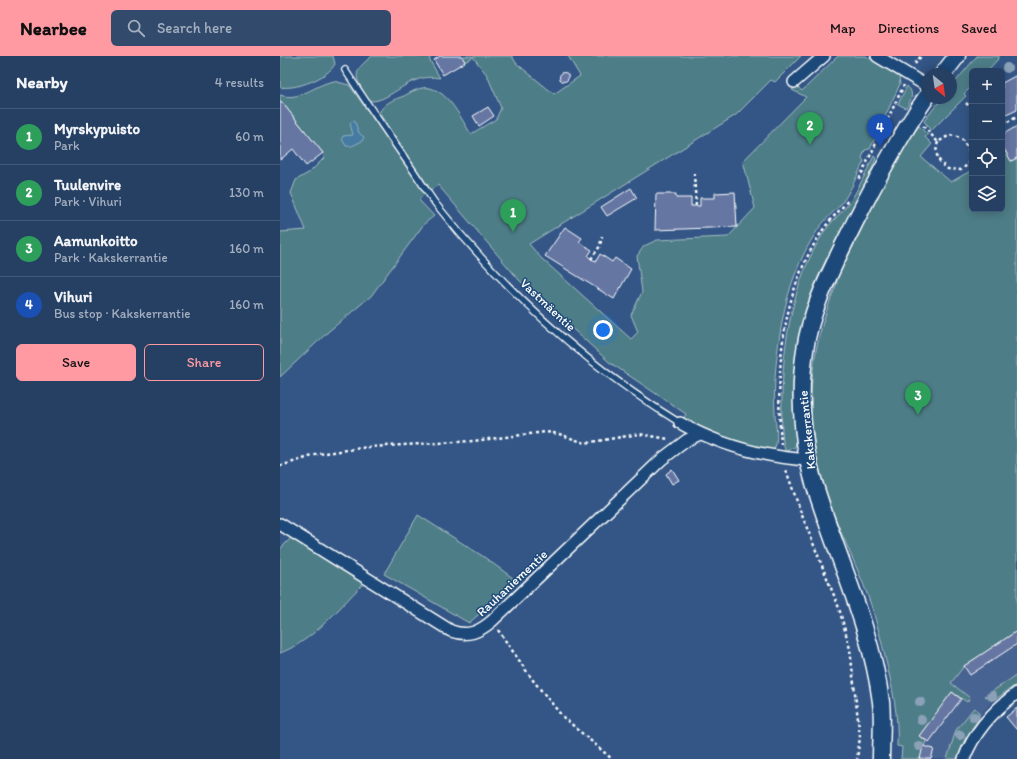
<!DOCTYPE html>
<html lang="en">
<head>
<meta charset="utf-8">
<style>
  :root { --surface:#264064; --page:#324b6d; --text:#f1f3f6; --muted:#a4afbf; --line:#425978; --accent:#ff9aa2 }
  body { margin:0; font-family:Itim,sans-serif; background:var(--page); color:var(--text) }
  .controls { position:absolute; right:12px; top:12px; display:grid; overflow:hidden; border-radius:6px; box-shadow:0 2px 10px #0003 }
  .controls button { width:36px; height:36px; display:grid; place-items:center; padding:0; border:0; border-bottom:1px solid var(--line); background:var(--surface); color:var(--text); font:20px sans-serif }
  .compass { position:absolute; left:641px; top:12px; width:36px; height:36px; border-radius:50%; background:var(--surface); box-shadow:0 2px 10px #0003; rotate:151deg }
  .you { position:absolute; left:323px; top:274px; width:14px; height:14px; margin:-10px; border:3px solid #fff; border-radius:50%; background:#1a73e8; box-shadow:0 0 0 6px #1a73e833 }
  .badge { display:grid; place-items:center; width:26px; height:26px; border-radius:50%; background:var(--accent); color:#fff; font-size:13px; font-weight:700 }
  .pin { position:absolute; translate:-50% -33px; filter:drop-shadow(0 1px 2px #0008) }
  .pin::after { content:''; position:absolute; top:21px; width:14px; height:12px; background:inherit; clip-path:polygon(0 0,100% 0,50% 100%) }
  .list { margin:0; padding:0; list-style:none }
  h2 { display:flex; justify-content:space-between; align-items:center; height:52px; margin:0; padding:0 16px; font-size:17px }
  h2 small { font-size:13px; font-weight:400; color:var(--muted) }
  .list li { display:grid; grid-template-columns:26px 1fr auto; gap:12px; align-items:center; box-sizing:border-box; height:56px; padding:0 16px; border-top:1px solid var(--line) }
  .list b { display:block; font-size:15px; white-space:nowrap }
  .list p { margin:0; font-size:13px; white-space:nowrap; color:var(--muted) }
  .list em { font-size:13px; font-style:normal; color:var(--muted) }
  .actions { display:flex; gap:8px; padding:12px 16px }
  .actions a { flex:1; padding:9px 0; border:1px solid var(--accent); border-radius:6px; text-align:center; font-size:14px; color:var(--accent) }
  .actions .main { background:var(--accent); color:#111 }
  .icon { flex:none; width:22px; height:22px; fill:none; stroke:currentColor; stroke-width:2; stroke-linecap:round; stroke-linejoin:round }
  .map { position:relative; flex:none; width:737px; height:703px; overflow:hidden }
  header { display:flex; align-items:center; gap:24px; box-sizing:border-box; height:56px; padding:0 20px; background:var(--accent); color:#111 }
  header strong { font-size:19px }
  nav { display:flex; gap:22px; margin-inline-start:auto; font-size:14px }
  .search { width:280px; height:36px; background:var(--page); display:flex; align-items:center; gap:10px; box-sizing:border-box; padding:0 14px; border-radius:6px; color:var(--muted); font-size:15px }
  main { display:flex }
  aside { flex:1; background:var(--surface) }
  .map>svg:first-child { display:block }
</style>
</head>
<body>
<header>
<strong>Nearbee</strong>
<div class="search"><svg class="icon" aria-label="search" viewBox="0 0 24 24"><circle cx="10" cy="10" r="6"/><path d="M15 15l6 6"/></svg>Search here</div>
<nav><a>Map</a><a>Directions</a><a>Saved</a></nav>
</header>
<main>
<aside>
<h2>Nearby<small>4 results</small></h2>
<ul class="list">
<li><span class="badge" style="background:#2e9e5b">1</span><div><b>Myrskypuisto</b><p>Park</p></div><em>60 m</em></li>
<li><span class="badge" style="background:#2e9e5b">2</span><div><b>Tuulenvire</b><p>Park · Vihuri</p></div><em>130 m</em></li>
<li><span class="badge" style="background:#2e9e5b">3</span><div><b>Aamunkoitto</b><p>Park · Kakskerrantie</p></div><em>160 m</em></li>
<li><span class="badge" style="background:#1a4fb4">4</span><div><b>Vihuri</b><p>Bus stop · Kakskerrantie</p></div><em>160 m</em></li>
</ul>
<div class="actions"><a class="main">Save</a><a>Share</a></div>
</aside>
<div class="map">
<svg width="737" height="703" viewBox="0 0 737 703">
  <rect width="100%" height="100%" fill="#335686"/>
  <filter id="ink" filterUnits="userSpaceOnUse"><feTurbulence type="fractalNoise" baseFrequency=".025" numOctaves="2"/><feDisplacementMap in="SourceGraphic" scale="8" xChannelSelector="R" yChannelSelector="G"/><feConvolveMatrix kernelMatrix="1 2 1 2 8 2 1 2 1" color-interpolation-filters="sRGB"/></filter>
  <g filter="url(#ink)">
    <path fill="#466391" d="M737,561V627L713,644L698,662L690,672L675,703H625L630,631Z"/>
    <g fill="#4e7d87" stroke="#a6bec3">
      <path d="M0,0H53L55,8C48,22 15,34 0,31Z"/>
      <path d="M92,0H153L149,3L160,22C128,16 112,46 90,45C86,41 84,36 81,31C72,16 80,10 92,0Z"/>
      <path d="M182,0H232L236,7L274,38L300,20L288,0H521L495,26L491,24L456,59L249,188L261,202L351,283L358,276L351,259L362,236L357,200L364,190L377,184L448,181L475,152L463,105L526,41L512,34L517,30L522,35L558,0H586L619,20L620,28L590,93L585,94L582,102L584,105C577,119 571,135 561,148C553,157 544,164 537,175C519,202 508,234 502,266C497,295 493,326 495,357C495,369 500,385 493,395L456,387L403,363L406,358L329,306L239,224L158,129L151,134L99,57C105,46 113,44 124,40C131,36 141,30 150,32C170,37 181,63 191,78L216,63L221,52L207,19L193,1L185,6Z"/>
      <path d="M697,0H719V2L707,15H692V30L684,38L686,40L651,75L644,65L662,42H671V31Z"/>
      <path d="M54,25L69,29L73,34L145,138L139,144L154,160L144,168L91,240L49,275L0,321V176L26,174L11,137L16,124L30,116L44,102L43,97L0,44V39C20,46 35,28 54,25Z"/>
      <path d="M627,30C635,37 631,45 626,52L618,48Z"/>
      <path d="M639,70L648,79L645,81L652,88L641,101L671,126L692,114V153H722V98L726,96L731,105L737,102V575L684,610L671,627L690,642L687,646L672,636L640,679L646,685L640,703H621L622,691L617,690C619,661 612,629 605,601C599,573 591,546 580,520C568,491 554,463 545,433C522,360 528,297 557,227V222L610,116L624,91Z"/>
      <path d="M594,100L596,102C576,157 538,204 524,262C517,286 513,311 513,337C513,349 518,381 515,391L506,396C500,385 502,354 502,342C503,285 513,224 544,176C551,165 562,157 570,146C579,132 586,116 594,100Z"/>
      <path d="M138,459L204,501L237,525L189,567L104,518Z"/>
      <path d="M13,480L80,524L82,529C58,553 33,585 0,597V493Z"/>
      <path d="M737,619V628L716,643L711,644L705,640Z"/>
      <path d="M695,652L699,657V662L685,683L677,703H667L676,674L693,653Z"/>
    </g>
    <path fill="#447aa1" stroke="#8fafc7" d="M74,64L79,77L84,81L82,85L72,90H66L62,83L63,80L73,79L70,67Z"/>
    <g fill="#6676a3" stroke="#fff">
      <path d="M160,0H182L185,6L163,19L154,4Z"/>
      <circle cx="284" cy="21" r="4.5"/>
      <path d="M737,19V54L722,61V27Z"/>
      <path d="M0,44L43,97L26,110L13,93L0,104Z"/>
      <path d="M208,51L214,60L199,70L193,60Z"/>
      <path d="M737,70V102L731,105L722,89V79Z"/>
      <path d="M351,132L357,142L327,160L321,151Z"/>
      <path d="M455,136L457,171L375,174L376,138H396V142H411V150H420V142H435V137Z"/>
      <path d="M285,171L302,182L299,186L312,194L308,200L311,203L316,205L320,198L332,206L335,202L351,213L334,243L265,200Z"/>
      <path d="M392,413L399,424L392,428L386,418Z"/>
      <path d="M737,575V588L690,619L684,610Z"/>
      <path d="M672,636L681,643L649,686L639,680Z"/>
      <path d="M737,652V673H736L726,661Z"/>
      <path d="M643,690L654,693L651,703H640Z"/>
    </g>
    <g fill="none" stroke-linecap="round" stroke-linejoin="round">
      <defs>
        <path id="lane" d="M65,14C85,44 105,74 126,104C136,118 145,133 155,147C224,234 305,309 400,367"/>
        <g id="street">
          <path d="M597,0L647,30"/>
          <path d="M514,26L544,0"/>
          <path d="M400,367C439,389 484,401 529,404"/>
          <path d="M0,468L171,575C188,581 199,576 212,565L382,403L407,384L420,378"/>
          <path d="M684,703C694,676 714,654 737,637"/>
        </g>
        <g id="secondary">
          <path d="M663,18L677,0"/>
          <path d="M601,703C601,685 603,665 601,646C591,567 554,496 532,420C521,380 519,334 525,294C530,257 548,221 564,188C589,137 615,87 647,40"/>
        </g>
      </defs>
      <use href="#lane" stroke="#fff" stroke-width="8"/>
      <use href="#street" stroke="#fff" stroke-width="14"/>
      <use href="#secondary" stroke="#fff" stroke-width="19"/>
      <g stroke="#fff" stroke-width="2.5" stroke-dasharray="3 3" stroke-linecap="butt">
        <path d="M635,8L641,0"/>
        <path d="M686,47L692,53"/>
        <path d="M722,69L737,61"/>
        <path d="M643,70L658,86L670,79L681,82L692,99"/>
        <path d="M658,86C654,98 658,106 668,113L681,114L692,105"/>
        <path d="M414,117L416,150"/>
        <path d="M579,123L624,29"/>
        <path d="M311,203L320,190L322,180"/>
        <path d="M501,389C496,317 500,239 541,177C548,165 560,155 568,144"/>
        <path d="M0,410L39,398L89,391L193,385L266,376L279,378L305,387L359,378L389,383"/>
        <path d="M506,414L521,457L559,552L570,593L580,681L577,703"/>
        <path d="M218,574L252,623L282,660L332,703"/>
      </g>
      <use href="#lane" stroke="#1f4a7a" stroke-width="5.5"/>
      <use href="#street" stroke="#1f4a7a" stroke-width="11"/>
      <use href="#secondary" stroke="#1f4a7a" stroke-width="16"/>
    </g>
    <g fill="#8ba1b8">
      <circle cx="727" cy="12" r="5"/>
      <circle cx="712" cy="640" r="5"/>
      <circle cx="640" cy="646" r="5"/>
      <circle cx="694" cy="661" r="5"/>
      <circle cx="641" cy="664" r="5"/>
      <circle cx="680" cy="679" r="5"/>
      <circle cx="639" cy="690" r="5"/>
    </g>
  </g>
  <g text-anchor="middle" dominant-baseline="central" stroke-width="3" stroke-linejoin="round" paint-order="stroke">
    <g font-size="13" fill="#fff" stroke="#1f4a7a">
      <text transform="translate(268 249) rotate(43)">Vastmäentie</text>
      <text transform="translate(527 374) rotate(-96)">Kakskerrantie</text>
      <text transform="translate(232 527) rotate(-43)">Rauhaniementie</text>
    </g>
  </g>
</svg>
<div class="controls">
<button>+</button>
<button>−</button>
<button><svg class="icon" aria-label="locate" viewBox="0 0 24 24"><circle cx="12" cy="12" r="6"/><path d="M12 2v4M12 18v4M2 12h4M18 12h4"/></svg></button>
<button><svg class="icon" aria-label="layers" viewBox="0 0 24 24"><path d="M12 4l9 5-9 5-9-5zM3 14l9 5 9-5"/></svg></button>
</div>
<svg class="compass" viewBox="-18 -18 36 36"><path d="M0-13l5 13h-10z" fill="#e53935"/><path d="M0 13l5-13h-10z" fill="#a4afbf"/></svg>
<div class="you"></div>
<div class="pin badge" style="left:233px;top:176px;background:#2e9e5b">1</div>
<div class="pin badge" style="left:530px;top:89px;background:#2e9e5b">2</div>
<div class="pin badge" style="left:638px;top:359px;background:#2e9e5b">3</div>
<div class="pin badge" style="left:600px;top:91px;background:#1a4fb4">4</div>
</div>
</main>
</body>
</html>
